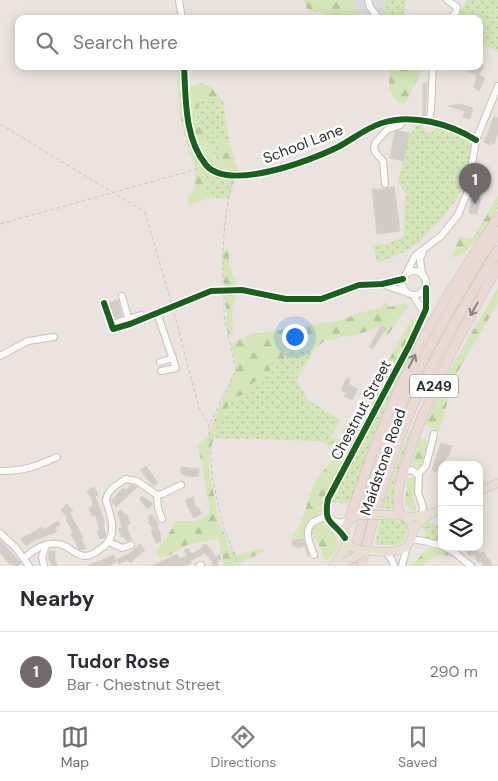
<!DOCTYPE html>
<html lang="en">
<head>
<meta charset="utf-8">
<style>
  :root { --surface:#fff; --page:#f2f2f3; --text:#2b2b33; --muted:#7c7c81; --line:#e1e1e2; --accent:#6e6b6a }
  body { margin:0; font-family:"DM Sans",sans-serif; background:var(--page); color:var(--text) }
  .controls { position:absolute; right:15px; bottom:15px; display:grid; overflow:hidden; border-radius:10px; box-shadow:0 2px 12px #0003 }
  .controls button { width:45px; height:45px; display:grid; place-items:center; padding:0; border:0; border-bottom:1px solid var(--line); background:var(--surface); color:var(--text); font:25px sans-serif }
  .you { position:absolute; left:294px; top:336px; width:18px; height:18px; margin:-12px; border:4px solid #fff; border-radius:50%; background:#1a73e8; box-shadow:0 0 0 8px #1a73e833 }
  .badge { display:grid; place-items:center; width:32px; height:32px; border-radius:50%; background:var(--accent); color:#fff; font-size:16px; font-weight:700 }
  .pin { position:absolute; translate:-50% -41px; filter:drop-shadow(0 1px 2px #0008) }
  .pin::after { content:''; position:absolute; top:26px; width:18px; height:15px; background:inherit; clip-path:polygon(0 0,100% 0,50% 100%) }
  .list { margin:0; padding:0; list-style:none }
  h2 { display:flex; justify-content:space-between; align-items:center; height:65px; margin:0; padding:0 20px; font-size:21px }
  h2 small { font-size:16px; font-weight:400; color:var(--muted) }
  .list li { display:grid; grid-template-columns:32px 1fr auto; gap:15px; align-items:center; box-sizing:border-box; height:80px; padding:0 20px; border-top:1px solid var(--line) }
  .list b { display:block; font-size:19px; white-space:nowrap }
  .list p { margin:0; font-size:16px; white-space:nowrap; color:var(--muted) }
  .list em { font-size:16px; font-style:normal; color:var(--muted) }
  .icon { flex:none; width:28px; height:28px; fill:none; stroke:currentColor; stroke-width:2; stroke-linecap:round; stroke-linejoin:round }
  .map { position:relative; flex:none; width:498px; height:566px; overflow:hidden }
  .search { position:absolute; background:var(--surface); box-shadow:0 2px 12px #0003; left:15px; right:15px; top:15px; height:55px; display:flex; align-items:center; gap:12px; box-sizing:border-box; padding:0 18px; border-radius:10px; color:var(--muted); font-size:19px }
  .sheet { height:145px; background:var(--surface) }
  nav { display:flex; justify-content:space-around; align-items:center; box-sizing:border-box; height:70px; border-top:1px solid var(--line); background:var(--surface); font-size:14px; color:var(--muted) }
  nav a { display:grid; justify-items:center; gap:2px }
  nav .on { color:var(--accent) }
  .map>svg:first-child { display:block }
</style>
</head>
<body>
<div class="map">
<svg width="498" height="566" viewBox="0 0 498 566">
  <defs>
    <pattern id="green-dots" width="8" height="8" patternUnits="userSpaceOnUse" patternTransform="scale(1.25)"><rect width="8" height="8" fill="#d5e4b9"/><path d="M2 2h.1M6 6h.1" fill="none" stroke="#b7c49f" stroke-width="1.8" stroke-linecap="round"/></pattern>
    <pattern id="forest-firs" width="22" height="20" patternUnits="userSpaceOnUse" patternTransform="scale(1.25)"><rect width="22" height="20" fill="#d5e4b9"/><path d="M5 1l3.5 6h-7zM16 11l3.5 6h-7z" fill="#b7c49f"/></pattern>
  </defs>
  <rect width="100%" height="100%" fill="#eae3e0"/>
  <path fill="#dcd9dc" d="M355,0H385L384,17L365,19L355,7Z"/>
  <g fill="url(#green-dots)">
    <path d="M385,0H407L402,19L384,17Z"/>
    <path d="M466,0H498V52L479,42V19H453L466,3Z"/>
    <path d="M206,98L217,102H223C226,115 226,128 229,140L218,138L216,141L222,158L218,160C213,157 197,121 196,114C196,110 197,106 198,102Z"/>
    <path d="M413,124H422L426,132L431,133L437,127L468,138L472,143C469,158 468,175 462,189C454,208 421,244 402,253C394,257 385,260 377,263L373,245L387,244L402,237L404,233L405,192L398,182L409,133H412Z"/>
    <path d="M205,167L235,178L230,198H208L197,202Z"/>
    <path d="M296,341L310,356L296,381L308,400L340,420L330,438L344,440L340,451L320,441L215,438L217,426L229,402L237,401L250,385L270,371L269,363L282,361Z"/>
    <path d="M414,344L359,477L351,504L333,499Z"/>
    <path d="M423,402L393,496L394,509H381L403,447Z"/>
    <path d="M381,516C388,516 396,515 401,519C411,526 408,543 396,545C390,546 382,545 375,544Z"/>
    <path d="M428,522L442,527V544L425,539V531L422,527Z"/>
  </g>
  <g fill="url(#forest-firs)">
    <path d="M304,0H355V7L365,19H328L320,11L317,13L307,9Z"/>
    <path d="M178,66H183L184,113L205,167L208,198L188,205L187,199C197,190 193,183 196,171L180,119L177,83Z"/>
    <path d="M390,66H424L405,104C386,100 389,81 390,66Z"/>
    <path d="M201,83L212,87L223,102C214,103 209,97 200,100L197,108V120L214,158L218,160L222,158L216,141L218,138L229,140L238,173C230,172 221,172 215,168C194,155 188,109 189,87Z"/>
    <path d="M498,195V208L481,236L464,253L452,258L459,237L473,239Z"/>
    <path d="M227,249L229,252V264L236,285V296L232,309L233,334H228L223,269V251Z"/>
    <path d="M498,288V303L454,378L439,432L424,424L446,376Z"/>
    <path d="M385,302L390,307L405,303L408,306V309L403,312L388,335L384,332L386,328L381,326L376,329L351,336C342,335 335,341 326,340L314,349L310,356L296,341L282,361L268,363L270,371L250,385L237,401L229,402L216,430L209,455V468L219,523L225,534L228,546L231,550L237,555L263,549L265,551L232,566H224L218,538L187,545L168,556L160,557L157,552C162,541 171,534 175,521C191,520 198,526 210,511L198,445L208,435L237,367L231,344L252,334L343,320L355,314L381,308Z"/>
    <path d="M411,319H415L416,325L325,497L323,512L311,518L305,524L310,528L322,521C330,529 338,535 339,547L326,562L316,539H313V535L290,540C294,534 299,527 302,520C307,507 309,491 317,479C325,466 347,450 341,434L345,427L353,426Z"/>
    <path d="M420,438L425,439L428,444L421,467L412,464Z"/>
    <path d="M407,478H416L413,496L416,510L411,511L405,504Z"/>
    <path d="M427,548L441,550L453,556C438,554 433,555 422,566H409L418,559Z"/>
  </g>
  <g fill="#d0ccca" stroke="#d5cfcc">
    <path d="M479,63L484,65L479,75L485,78L479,91L474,88L477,75L467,71L469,66H479Z"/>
    <path d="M423,83H427L425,116L423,115Z"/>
    <path d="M460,104L473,108L470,119L463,117L465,111L448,106Z"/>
    <path d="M494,117L498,118V133L494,144L491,142L490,145L484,142Z"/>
    <path d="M399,131L409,133L404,161L390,158L395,132Z"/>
    <path d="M394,186L400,231L377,234L372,189H386Z"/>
    <path d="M473,186L478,187L477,198H481L477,214L469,213Z"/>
    <path d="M118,300L122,316L114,318L109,303Z"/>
    <path d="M381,326L386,328L373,349L369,347Z"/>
    <path d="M347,378L351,380L348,384L358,389L352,400L344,396L346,393L341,390Z"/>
    <path d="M441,443L452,446L448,457H446L443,465H442L440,473L432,470Z"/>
    <path d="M146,466L158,483L153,486L140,470Z"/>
    <path d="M181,467L199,469V476H194V477L183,475L181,474Z"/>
    <path d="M131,485L137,487L116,507L111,501L123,488L126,490Z"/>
    <path d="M94,487L98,495L95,496L105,523H103L106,535L105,537L100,539L97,531L100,530L95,515L92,516L89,508L93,506L92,499L87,491Z"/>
    <path d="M142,496L153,504L148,509L139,499Z"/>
    <path d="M193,497L196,508L198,507L202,514L194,518L188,508L186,500Z"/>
    <path d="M67,504L73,510L70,513L83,538L81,539L86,548L82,550L79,549L71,534L73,533L66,519L68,518L61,510Z"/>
    <path d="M122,510L124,515L127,514L130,524H127L128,532L132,539L127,541L124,537H121V532H119V528H122L118,512Z"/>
    <path d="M152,514L159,525L157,526L160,533L161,541L156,543L151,530L153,529L148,522L150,520L148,516Z"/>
    <path d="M58,521L60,525L55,528L57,531L50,535V534L34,540L26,546L21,539L28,534L29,535L42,527L44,530Z"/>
    <path d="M303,538L309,557H308L305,546L297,548V546H293L292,541Z"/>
    <path d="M0,540L21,563L18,566H14L12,564L10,565L0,552Z"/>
    <path d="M140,544L145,550L130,563L128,560L119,564L117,559L129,554Z"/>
    <path d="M203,544L207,545L216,557L220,555L221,559L217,560L218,566H213L212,561L205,553L190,561L191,563L184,566H152L177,554L179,559L187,556L184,550L188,548L191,554L202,548Z"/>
    <path d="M476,547L479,554L484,552L487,558H489L492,566H483L481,561L478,562L474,554L469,556L467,551Z"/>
    <path d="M49,551H55V560L57,566H52L49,559H48Z"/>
    <path d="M114,555L116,562L108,566H87Z"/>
  </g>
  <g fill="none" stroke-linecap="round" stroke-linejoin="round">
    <defs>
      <g id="minor">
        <path d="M179,0L182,19"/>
        <path d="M368,0L370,7L379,19"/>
        <path d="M447,0L457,7L456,12L451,19"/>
        <path d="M184,66C186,98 184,138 206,165C229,192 312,160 338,147C353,139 366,128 382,123C412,113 450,124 476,140"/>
        <path d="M429,122L431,110L433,66"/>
        <path d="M385,184L383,161L375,152L374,148L375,143L387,130L400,125L405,119"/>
        <circle cx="414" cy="283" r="12"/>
        <path d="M422,274L420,259L423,252"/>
        <path d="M405,276L415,256L441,236L458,215L467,193L476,140L498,86"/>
        <path d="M382,284L405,292"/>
        <path d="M413,295L424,313"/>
        <path d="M122,296L130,324"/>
        <path d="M104,303L113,329L130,324L211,291L242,290L286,299H321L359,285L382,284L403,279"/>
        <path d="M157,313L176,368L161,371"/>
        <path d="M115,323L141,315"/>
        <path d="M0,356L28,341L54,337"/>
        <path d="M160,362L173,358"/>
        <path d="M0,471C24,471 35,467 57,457"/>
        <path d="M418,474L426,466L434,434"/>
        <path d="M402,475L405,471L412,470L419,476L418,492L423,507L422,513L418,516"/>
        <path d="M157,495L158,508L162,519"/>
        <path d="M329,518L339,523L349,520"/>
        <path d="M0,533L16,548L29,566"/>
        <path d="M345,538C334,521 323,526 328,499L410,344L426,309V288"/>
        <path d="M411,539L424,541L442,546"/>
        <path d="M109,542L122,548L131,545"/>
        <path d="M445,547L455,553L471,566"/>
        <path d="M386,552L392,560L394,566"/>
        <path d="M314,555C311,546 303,532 312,523C315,520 323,518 327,516"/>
        <path d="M24,558C36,548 51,538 67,547C73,551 77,555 85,556C90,556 95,553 99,550C119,538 112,519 106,501C107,489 117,485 126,479L137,481L157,495L162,494L181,485"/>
        <path d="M44,566L42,557L46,545"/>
        <path d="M199,566L201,565"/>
        <path d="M402,566L407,546"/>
      </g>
      <g id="major">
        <path d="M479,491L498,483"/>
        <path d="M404,516L412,517L432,513"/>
        <path d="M413,532C417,521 432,513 442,509"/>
        <path d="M351,547C338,534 344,521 359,515"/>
        <path d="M365,551C376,551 390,554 400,550C415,546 417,523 403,516C397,513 387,515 380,515"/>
        <path d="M333,566L344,550L345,540"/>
        <path d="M339,566L348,561"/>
      </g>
      <g id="highway">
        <path d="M400,515C394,497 401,478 407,460C428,391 463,329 498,266"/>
        <path d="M349,520C372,449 400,379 437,314C456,280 478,249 498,217"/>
        <path d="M351,566C363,520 374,472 392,428C420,358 458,294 498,231"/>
        <path d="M361,566C373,518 387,470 405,424C430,363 463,306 498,250"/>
      </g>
    </defs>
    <use href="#minor" stroke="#c3c2c2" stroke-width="8"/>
    <use href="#major" stroke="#c5c2c1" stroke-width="9"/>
    <use href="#highway" stroke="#c5c2c1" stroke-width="10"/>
    <g stroke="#c6c6c6" stroke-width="1" stroke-dasharray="4 2.5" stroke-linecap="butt">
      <path d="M0,124L145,212L171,302"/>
      <path d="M0,224L201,168"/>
      <path d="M223,284C222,250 224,216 232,182"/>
      <path d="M224,296V315L236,370L209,426L212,476L223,526L239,566"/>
      <path d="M174,313L199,408L209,425"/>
      <path d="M333,501L347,504"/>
    </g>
    <use href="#minor" stroke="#fcfbfa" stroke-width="6"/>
    <use href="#major" stroke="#e7ded4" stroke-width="8"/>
    <use href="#highway" stroke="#e9d8d3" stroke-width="9"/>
    <defs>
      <g id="major-bridge">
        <path d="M359,515H380"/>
        <path d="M351,547L365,551"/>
        <path d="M348,561L365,551"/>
      </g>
    </defs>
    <use href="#major-bridge" stroke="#c5c2c1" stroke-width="9" stroke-linecap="butt"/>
    <path stroke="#c6c6c6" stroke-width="1" stroke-dasharray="4 2.5" stroke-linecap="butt" d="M362,506L384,500"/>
    <use href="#major-bridge" stroke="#e7ded4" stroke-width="8"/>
    <defs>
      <g id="cycleway">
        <path d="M184,66C186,98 184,138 206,165C229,192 312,160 338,147C353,139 366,128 382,123C412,113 450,124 476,140"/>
        <path d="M104,303L113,329L130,324L211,291L242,290L286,299H321L359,285L382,284L403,279"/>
        <path d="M345,538C334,521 323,526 328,499L410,344L426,309V288"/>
      </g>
    </defs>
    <use href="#cycleway" stroke="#fff" stroke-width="9"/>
    <use href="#cycleway" stroke="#1b5e20" stroke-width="6"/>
  </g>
  <defs><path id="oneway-shaft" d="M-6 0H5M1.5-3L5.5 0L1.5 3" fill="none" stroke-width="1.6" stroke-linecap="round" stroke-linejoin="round" transform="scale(1.25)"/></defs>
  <g stroke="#8a827f">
    <use href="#oneway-shaft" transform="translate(474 309) rotate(119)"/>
    <use href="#oneway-shaft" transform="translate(412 361) rotate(-63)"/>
  </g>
  <g text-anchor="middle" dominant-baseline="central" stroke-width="5" stroke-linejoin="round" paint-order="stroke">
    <rect fill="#fff" stroke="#6b6b6b" stroke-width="1" x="410" y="374.5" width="48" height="23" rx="4"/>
    <g font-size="14" font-weight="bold" fill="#2b2b2b">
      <text x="434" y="386">A249</text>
    </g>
    <g font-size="15" fill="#2b2b2b" stroke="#fff">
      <text transform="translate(303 144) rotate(-21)">School Lane</text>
      <text transform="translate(361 410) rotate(-62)">Chestnut Street</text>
      <text transform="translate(383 462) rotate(-71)">Maidstone Road</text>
    </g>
  </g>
</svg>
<div class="controls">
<button><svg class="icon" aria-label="locate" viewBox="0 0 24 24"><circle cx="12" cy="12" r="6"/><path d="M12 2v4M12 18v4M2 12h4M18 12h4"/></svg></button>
<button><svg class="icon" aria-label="layers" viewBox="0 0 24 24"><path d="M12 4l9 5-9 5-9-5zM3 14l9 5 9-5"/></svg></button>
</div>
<div class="you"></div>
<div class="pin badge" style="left:475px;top:204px">1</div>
<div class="search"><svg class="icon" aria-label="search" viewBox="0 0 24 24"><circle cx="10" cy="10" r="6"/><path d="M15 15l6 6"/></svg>Search here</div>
</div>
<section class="sheet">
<h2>Nearby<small></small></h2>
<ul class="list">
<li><span class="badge">1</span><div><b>Tudor Rose</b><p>Bar · Chestnut Street</p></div><em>290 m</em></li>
</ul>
</section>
<nav>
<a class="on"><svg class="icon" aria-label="map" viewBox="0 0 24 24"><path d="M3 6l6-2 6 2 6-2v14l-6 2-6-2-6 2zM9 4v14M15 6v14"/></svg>Map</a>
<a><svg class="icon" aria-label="directions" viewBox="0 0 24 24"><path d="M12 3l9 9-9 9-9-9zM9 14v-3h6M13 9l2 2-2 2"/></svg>Directions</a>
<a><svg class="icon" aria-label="saved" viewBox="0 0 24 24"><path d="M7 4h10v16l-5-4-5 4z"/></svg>Saved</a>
</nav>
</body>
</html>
